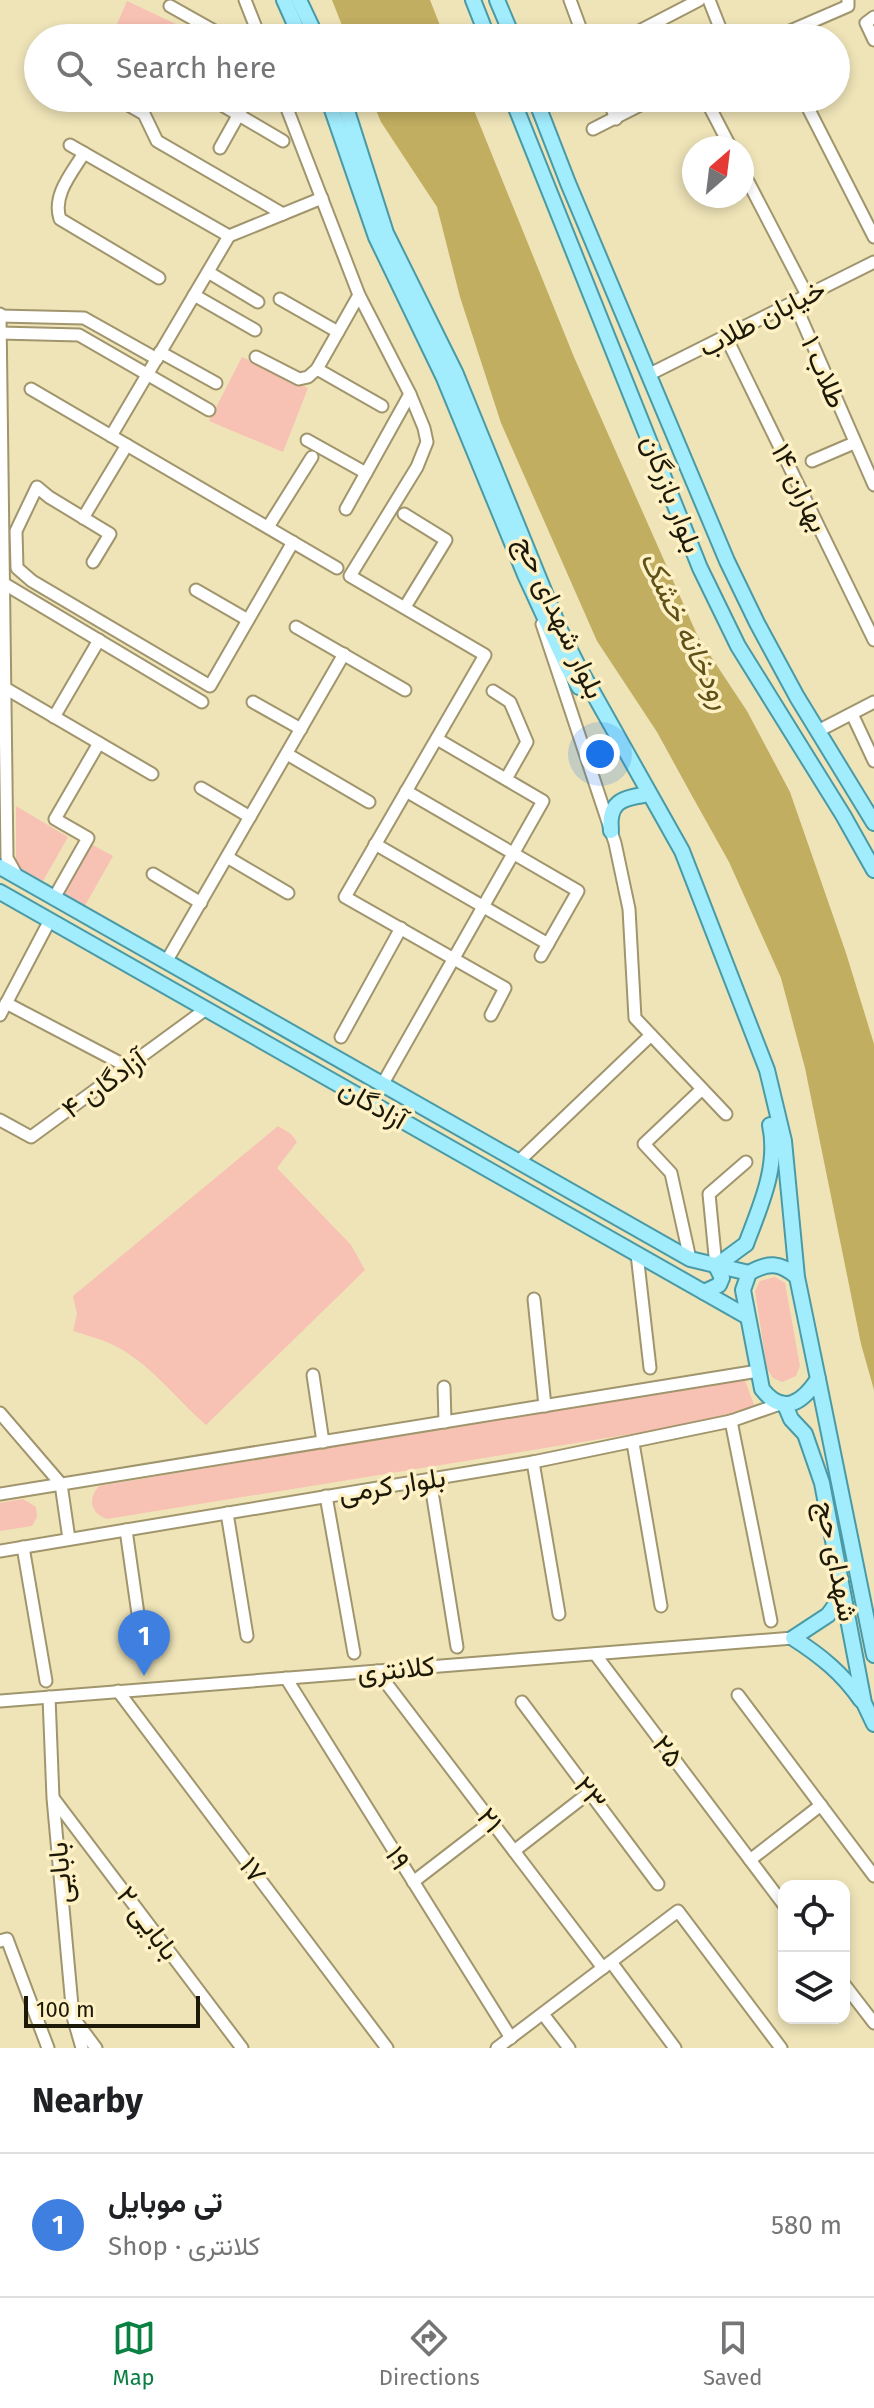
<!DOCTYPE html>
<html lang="en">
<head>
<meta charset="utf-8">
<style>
  :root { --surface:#fff; --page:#f2f2f2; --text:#202124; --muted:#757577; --line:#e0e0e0; --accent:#0b8043 }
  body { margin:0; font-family:"Fira Sans",Vazirmatn,sans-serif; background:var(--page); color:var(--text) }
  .controls { position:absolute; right:24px; bottom:24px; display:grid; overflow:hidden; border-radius:16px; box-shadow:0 4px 12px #0003 }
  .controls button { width:72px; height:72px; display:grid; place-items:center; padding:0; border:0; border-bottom:2px solid var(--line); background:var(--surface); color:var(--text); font:40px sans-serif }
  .compass { position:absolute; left:682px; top:136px; width:72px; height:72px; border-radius:50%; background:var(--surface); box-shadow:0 4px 12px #0003; rotate:28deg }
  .scale { position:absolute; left:24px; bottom:20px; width:176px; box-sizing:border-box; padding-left:8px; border:4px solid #1d1908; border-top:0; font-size:22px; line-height:28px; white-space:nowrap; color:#1d1908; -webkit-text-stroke:6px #fdf1c5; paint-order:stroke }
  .you { position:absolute; left:600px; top:754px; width:28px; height:28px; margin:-20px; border:6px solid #fff; border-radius:50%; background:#1a73e8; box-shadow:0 0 0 12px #1a73e833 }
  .badge { display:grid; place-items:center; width:52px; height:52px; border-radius:50%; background:var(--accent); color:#fff; font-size:26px; font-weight:700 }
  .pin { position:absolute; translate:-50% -66px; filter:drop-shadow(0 2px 4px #0008) }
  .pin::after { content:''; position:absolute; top:42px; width:28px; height:24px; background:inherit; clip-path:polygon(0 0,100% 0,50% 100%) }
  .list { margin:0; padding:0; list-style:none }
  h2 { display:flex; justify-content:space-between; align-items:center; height:104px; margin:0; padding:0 32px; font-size:34px }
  h2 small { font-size:26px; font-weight:400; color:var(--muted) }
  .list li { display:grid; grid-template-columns:52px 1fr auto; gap:24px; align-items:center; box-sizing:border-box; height:144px; padding:0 32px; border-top:2px solid var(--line) }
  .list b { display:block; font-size:30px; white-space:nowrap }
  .list p { margin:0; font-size:26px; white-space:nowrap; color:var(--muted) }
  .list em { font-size:26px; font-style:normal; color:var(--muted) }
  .icon { flex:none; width:44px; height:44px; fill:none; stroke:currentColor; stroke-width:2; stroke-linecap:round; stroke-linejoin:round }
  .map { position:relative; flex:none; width:874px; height:2048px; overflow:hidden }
  .search { position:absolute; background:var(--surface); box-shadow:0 4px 12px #0003; left:24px; right:24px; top:24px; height:88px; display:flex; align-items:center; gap:20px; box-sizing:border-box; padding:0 28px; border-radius:44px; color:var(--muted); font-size:30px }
  .sheet { height:248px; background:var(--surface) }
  nav { display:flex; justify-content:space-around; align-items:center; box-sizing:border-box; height:112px; border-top:2px solid var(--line); background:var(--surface); font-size:22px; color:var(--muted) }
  nav a { display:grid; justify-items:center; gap:4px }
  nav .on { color:var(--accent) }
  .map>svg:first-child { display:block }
</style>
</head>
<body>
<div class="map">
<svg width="874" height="2048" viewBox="0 0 874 2048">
  <rect width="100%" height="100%" fill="#efe4b8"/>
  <g fill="#f7c1b3">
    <path d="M127,1L193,32L189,38H111Z"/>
    <path d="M242,357L308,388L283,452L209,421Z"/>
    <path d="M16,806L68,837L43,881L33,876L30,882L16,873Z"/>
    <path d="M91,844L113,856L82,911L59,898Z"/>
    <path d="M278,1126L291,1134L297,1142L277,1168L351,1245L365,1270L206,1425C175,1398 149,1361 109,1343C98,1338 85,1335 73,1331L77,1314L73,1296Z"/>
    <path d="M775,1277L785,1283L800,1366L796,1376L782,1382L773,1378L767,1369L755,1291L760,1281Z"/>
    <path d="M744,1378L756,1410L736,1417L107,1519C91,1514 87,1499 99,1486Z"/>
    <path d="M23,1499L36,1507L37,1517L32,1526L0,1531V1503Z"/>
  </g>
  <g fill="#c1ae61">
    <path d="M332,0H430L445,38H347Z"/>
    <path d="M371,98H469L574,357L698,637L747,711L790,792L846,953L874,1044V1390L861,1344L805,1068L781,978L729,862L691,794L657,732L597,641L501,423L460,297L437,207L381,122Z"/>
  </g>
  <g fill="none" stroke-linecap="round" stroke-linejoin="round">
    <defs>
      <g id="minor">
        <path d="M245,0L260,38"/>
        <path d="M570,0L584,38"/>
        <path d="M709,0L724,38"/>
        <path d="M170,6L227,38"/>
        <path d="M874,17L866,23L874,40"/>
        <path d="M626,38L699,0"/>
        <path d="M774,38L848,6V0"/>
        <path d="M116,98L144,114L157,141L283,214"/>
        <path d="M210,98L283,141"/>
        <path d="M283,98L359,295L410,394L424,428L427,442L417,467L350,576L485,655L345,897L505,988L491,1015"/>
        <path d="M608,98L616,119"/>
        <path d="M705,98L731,148"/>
        <path d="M803,98L874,237"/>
        <path d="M593,129L654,98"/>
        <path d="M70,145L229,236"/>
        <path d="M220,148L248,98"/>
        <path d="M84,153C72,173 52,195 60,219L159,278"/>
        <path d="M742,170L807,295"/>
        <path d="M208,272L258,302"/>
        <path d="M194,295L255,330"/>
        <path d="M280,299L338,332"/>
        <path d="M794,302L874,485"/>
        <path d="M0,314L7,858L17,876"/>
        <path d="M0,316L84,318L157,359"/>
        <path d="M0,333L79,335L209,410"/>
        <path d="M726,337L874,640"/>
        <path d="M160,352L216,383"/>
        <path d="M256,357L299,379L308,377L317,369L359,295"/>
        <path d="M317,369L382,406"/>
        <path d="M650,374L874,262"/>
        <path d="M31,389L337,568"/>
        <path d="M111,436L229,236L322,198"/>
        <path d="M307,440L366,473"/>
        <path d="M812,461L854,443"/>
        <path d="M346,509L410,394"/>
        <path d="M404,514L446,540L405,607"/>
        <path d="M83,518L127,445"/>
        <path d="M268,527L312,457"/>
        <path d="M93,562L110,534L49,497L37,487L16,531L17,568L32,581L210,686L293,542"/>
        <path d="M3,583L202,702"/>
        <path d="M196,590L248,620"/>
        <path d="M542,624L615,843L629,909L635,1018L726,1114"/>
        <path d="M296,627L405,690"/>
        <path d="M5,688L152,774"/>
        <path d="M493,691L510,702L527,742L506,779"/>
        <path d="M253,702L301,729"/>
        <path d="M852,714L874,761"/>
        <path d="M54,717L99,640"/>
        <path d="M818,731L874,702"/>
        <path d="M287,754L369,802"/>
        <path d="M201,788L250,817"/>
        <path d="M406,791L578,891L541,956"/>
        <path d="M375,844L548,944"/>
        <path d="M227,857L288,893"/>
        <path d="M153,874L201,903"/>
        <path d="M54,898L88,838L55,819L99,743"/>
        <path d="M166,962L344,654"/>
        <path d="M6,1003L128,1067"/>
        <path d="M0,1015L50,920"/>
        <path d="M341,1037L401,928"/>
        <path d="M382,1085L543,801L437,739"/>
        <path d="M0,1120L31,1137L206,1009"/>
        <path d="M518,1162L651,1035"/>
        <path d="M637,1254L650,1368"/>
        <path d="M690,1259L671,1173L644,1144L702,1089"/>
        <path d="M716,1266L709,1194L746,1162"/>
        <path d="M534,1299L545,1406"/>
        <path d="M313,1375L323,1442"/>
        <path d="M444,1387L445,1422"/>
        <path d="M0,1413L61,1484L69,1539"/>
        <path d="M731,1421L771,1621"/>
        <path d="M633,1443L661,1606"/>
        <path d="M533,1462L559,1614"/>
        <path d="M430,1479L457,1647"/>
        <path d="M0,1494L758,1371"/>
        <path d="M326,1496L354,1653"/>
        <path d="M227,1513L247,1636"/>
        <path d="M126,1530L143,1649"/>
        <path d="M23,1547L46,1681"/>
        <path d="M0,1551L533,1462L731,1421L780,1404"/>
        <path d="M595,1654L784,1905"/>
        <path d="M377,1671L603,1968"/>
        <path d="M286,1678L511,2038"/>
        <path d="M118,1691L387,2048"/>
        <path d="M738,1695L874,1876"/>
        <path d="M49,1697L53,1798L73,2017L82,2048"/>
        <path d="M0,1701L793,1638"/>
        <path d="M522,1702L658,1884"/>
        <path d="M54,1799L242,2048"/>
        <path d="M514,1851L590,1792"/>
        <path d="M750,1860L821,1805"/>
        <path d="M413,1882L491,1822"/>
        <path d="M0,1941L7,1939L48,2048"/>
        <path d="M611,1962L675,2048"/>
        <path d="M844,1984L874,2023"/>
        <path d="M543,2014L569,2048"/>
        <path d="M78,2024L96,2048"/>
        <path d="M497,2048L678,1911L781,2048"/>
      </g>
      <g id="major">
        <path d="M284,0L301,38"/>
        <path d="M299,0L317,38"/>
        <path d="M473,0L488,38"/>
        <path d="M497,0L513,38"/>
        <path d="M328,98L376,237L444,378L526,577L568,668L579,687"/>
        <path d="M343,98L386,233L455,372L560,630L578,666L682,851L767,1070L784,1141L797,1277L818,1379C802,1403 783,1416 762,1389L743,1290L749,1273C768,1262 780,1262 797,1277"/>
        <path d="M512,98L700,568L738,646L843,815L874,870"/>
        <path d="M535,98L568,183L727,561L757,623L797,697L874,823"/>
        <path d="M611,831C608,804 620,798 644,795"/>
        <path d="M0,867L690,1259L749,1273"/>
        <path d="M0,892L746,1316"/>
        <path d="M746,1244C760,1207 779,1166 770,1125"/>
        <path d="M704,1292L719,1285L722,1278L716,1266L746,1244"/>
        <path d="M818,1379L874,1655"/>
        <path d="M785,1405L791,1419L805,1434L822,1483L864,1703L874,1724"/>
        <path d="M842,1596L828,1615L793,1638C821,1656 842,1673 861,1700"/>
      </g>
    </defs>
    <use href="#minor" stroke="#a0956c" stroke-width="15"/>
    <use href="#major" stroke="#4a9aa6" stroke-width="18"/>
    <use href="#minor" stroke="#fff" stroke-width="11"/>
    <use href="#major" stroke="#a1ecfd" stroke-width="14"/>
  </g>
  <g text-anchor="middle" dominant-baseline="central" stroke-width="7" stroke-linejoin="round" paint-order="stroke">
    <g font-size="28" fill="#1d1908" stroke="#fdf1c5">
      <text transform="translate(762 318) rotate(-27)">خیابان طلاب</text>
      <text transform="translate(824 372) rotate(67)">طلاب ۱</text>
      <text transform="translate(800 488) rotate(64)">بهاران ۱۴</text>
      <text transform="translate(672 494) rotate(69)">بلوار بازرگان</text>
      <text transform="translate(560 617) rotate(65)">بلوار شهدای حج</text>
      <text transform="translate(104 1084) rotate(-36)">آزادگان ۴</text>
      <text transform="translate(373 1104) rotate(30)">آزادگان</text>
      <text transform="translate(392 1485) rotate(-9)">بلوار کرمی</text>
      <text transform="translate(837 1561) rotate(79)">شهدای حج</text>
      <text transform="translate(396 1669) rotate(-5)">کلانتری</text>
      <text transform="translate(668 1751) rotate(53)">۲۵</text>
      <text transform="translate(590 1793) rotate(53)">۲۳</text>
      <text transform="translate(490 1820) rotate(53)">۲۱</text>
      <text transform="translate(398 1858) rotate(58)">۱۹</text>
      <text transform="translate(253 1870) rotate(53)">۱۷</text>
      <text transform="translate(60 1873) rotate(-95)">بابایی</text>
      <text transform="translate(148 1923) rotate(53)">بابایی ۲</text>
    </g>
    <g font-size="30" font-style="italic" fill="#5f5117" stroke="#fdf1c5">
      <text transform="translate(686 630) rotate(64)">رودخانه خشک</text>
    </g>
  </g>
</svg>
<div class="controls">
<button><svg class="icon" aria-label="locate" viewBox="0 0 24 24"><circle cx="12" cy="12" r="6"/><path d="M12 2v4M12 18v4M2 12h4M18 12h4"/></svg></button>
<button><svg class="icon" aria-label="layers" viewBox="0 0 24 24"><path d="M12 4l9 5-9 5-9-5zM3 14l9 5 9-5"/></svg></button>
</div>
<svg class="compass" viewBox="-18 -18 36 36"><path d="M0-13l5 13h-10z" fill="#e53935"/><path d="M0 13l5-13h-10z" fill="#757577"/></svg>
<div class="scale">100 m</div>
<div class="you"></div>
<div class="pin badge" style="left:144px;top:1676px;background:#3f7fe0">1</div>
<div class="search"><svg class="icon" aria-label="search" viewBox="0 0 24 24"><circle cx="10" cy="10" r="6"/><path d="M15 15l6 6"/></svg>Search here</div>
</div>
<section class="sheet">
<h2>Nearby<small></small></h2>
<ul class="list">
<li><span class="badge" style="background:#3f7fe0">1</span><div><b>تی موبایل</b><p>Shop · کلانتری</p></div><em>580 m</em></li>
</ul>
</section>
<nav>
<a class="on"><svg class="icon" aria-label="map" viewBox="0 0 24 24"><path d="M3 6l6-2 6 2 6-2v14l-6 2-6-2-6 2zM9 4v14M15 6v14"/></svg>Map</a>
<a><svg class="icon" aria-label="directions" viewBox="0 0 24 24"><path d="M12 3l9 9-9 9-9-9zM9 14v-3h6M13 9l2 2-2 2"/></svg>Directions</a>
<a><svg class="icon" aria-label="saved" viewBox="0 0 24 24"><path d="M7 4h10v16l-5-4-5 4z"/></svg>Saved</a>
</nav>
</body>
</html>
